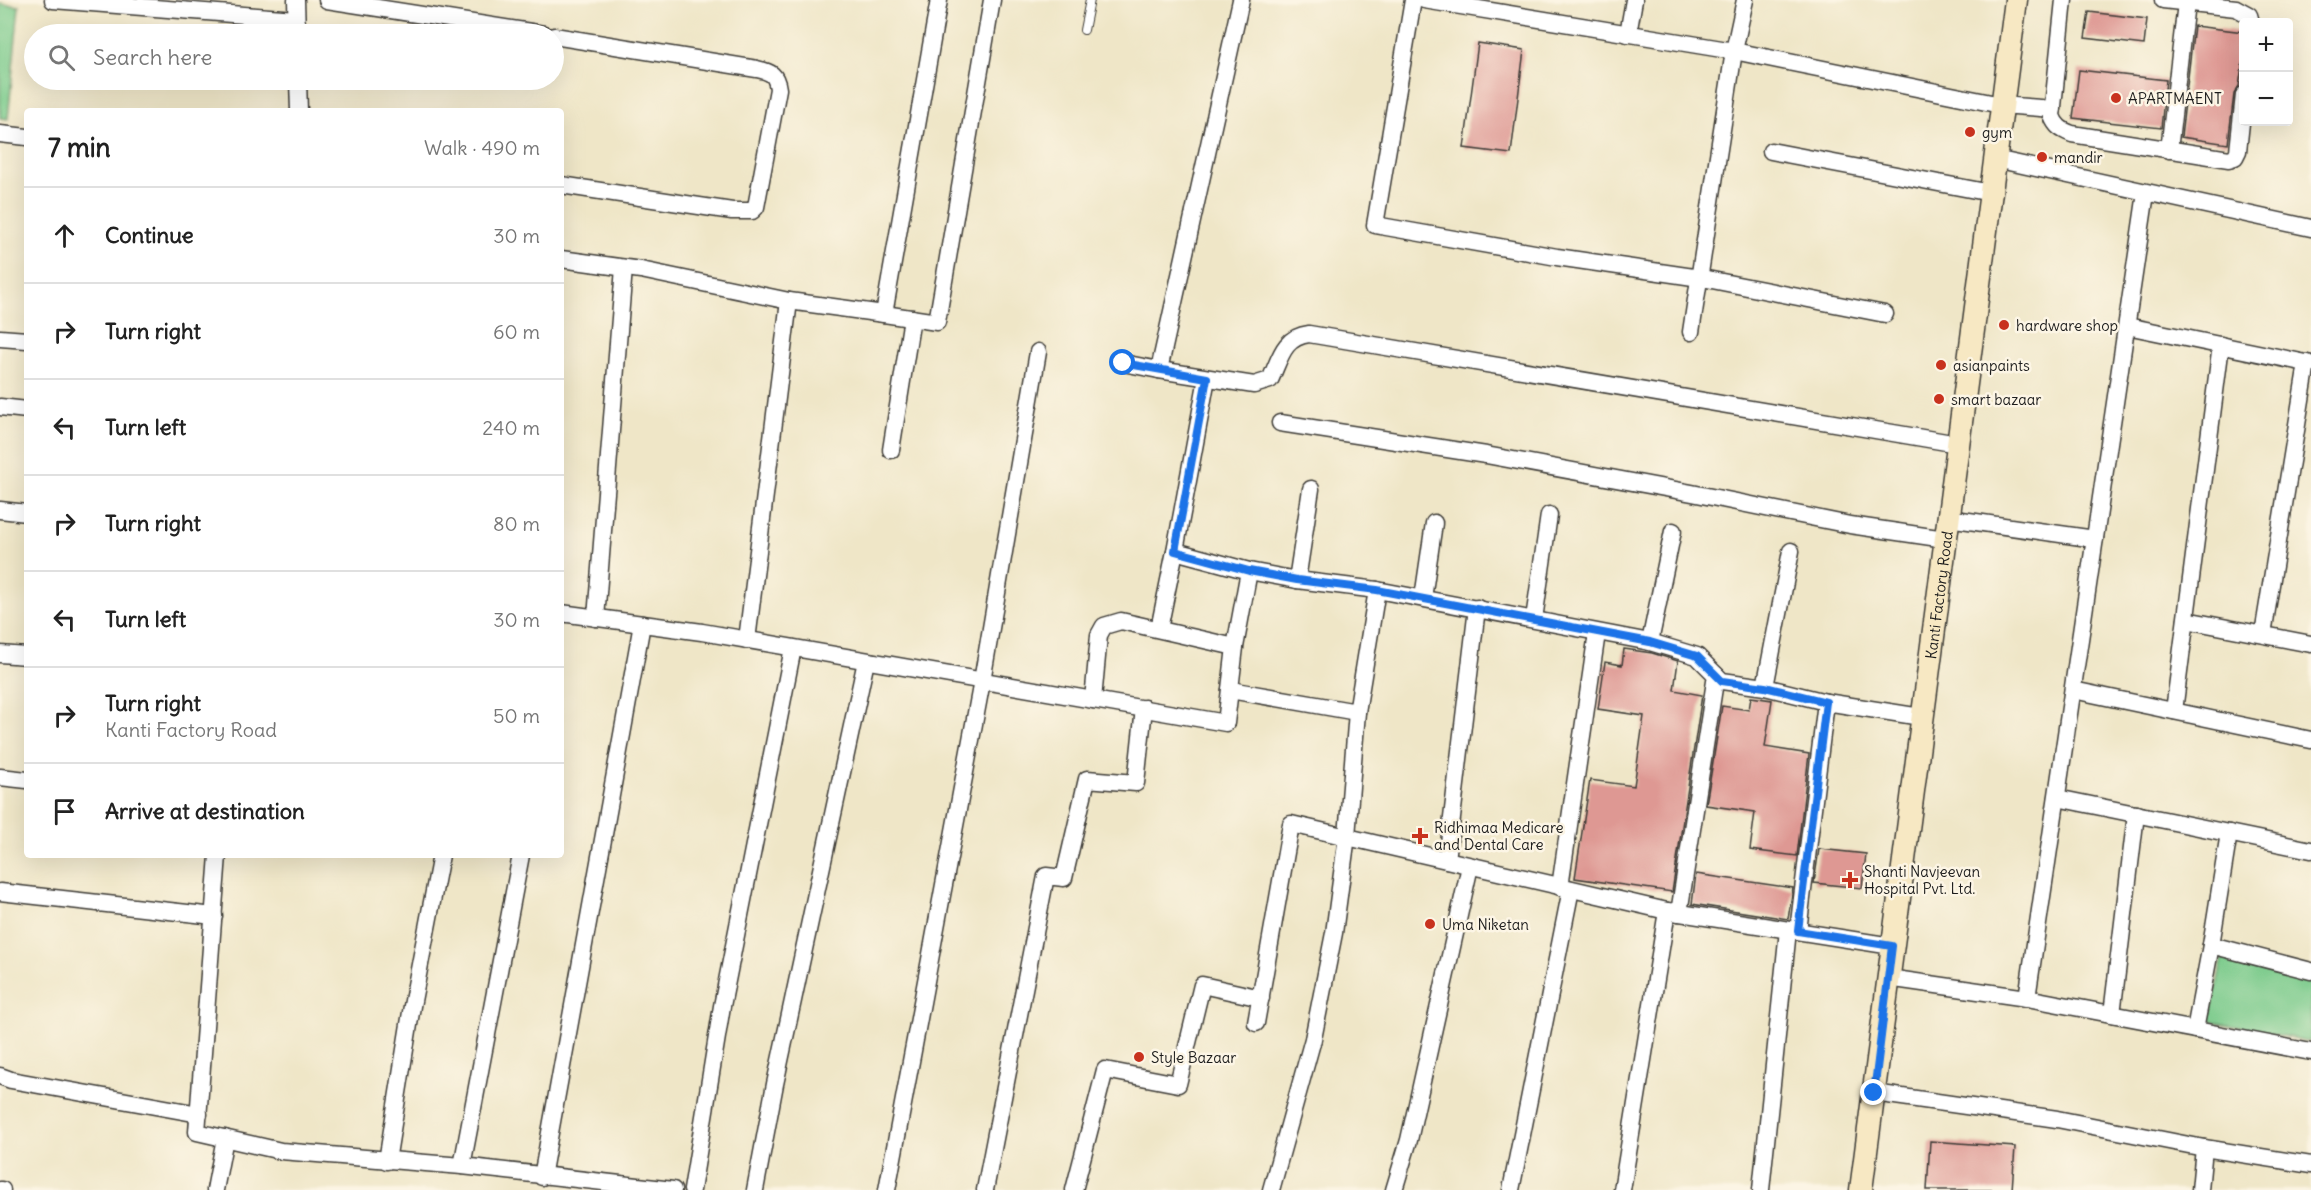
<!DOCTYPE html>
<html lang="en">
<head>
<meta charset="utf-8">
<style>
  :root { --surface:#fff; --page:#f6f6f6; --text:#222; --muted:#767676; --line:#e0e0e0 }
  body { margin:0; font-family:Delius,sans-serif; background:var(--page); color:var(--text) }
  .controls { position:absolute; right:18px; top:18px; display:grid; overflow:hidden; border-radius:6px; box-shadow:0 6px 24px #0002 }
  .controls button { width:54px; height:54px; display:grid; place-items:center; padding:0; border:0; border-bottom:2px solid var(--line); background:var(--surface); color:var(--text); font:30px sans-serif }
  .stop { position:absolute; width:18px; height:18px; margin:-14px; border:4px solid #1a73e8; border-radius:50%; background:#fff }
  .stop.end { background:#1a73e8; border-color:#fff; box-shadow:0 2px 6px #0008 }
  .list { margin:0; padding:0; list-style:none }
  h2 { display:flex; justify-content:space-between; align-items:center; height:78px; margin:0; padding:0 24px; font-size:26px }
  h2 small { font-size:20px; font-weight:400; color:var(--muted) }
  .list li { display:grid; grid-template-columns:39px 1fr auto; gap:18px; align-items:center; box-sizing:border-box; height:96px; padding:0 24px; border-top:2px solid var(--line) }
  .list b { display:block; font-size:22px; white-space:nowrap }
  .list p { margin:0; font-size:20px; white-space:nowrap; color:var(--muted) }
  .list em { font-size:20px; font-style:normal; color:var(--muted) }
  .icon { flex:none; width:33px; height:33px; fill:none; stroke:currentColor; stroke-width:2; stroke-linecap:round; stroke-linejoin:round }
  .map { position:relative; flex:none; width:2311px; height:1190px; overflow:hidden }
  .search { position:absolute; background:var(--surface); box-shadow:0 6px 24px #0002; left:24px; top:24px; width:540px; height:66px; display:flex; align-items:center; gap:15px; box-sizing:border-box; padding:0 21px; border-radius:33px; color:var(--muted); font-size:22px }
  .panel { position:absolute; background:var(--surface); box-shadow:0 6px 24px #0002; left:24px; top:108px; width:540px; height:750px; border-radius:6px }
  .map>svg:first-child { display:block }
</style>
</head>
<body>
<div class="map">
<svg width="2311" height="1190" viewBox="0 0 2311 1190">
  <rect width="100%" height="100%" fill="#fcf5e5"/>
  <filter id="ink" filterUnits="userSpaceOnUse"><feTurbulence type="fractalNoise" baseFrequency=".0167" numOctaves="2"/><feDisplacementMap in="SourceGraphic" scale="12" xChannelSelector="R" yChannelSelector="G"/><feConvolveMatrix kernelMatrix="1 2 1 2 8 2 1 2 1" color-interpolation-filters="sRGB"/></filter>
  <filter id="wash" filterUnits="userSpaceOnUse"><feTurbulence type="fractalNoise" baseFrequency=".008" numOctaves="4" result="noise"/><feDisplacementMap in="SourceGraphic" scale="24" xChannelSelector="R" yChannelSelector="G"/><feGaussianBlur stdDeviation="1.35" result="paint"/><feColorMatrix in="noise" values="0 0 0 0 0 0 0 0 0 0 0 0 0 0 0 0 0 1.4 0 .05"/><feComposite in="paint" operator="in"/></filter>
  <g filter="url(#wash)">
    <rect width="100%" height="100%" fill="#efe6c7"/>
    <g fill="#7bcb8c" stroke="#4c7454" stroke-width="1.5">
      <path d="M0,4L19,6L8,119L0,118Z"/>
      <path d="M2223,957L2311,975V1042L2209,1021Z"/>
    </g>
    <g id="blocks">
      <g fill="#de9893">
        <path d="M2089,12L2147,19L2144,45L2085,38Z"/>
        <path d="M2194,26L2244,32V53L2239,86L2234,94L2228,144L2181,137Z"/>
        <path d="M1478,43L1524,50L1511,154L1464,148Z"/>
        <path d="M2079,70L2166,80L2161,128L2073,118Z"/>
        <path d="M1624,649L1652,653L1678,661L1674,690L1702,695L1672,892L1575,878L1590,780L1634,786L1644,716L1598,709L1605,662L1622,665Z"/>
        <path d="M1751,697L1772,700L1765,747L1809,754L1797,856L1750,850L1755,812L1706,805L1722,706L1749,710Z"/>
        <path d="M1819,849L1866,854L1862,888L1814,883Z"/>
        <path d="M1696,874L1793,888L1788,919L1692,904Z"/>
        <path d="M1930,1141L2015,1147L2012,1190H1927Z"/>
      </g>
    </g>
  </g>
  <g filter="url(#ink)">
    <use href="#blocks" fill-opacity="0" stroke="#3c3a36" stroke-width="1.5"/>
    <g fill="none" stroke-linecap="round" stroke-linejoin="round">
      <defs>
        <path id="lane" d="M1084,30L1090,0"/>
        <g id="street">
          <path d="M53,0L296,19"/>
          <path d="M296,0L297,34"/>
          <path d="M327,0L544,34"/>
          <path d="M1413,0L1375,225L1557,257L1707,279L1885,314"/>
          <path d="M1424,0L1734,51L2001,105L2053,109"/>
          <path d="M2064,0L2052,116C2056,127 2062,130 2072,134L2229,159L2235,157L2238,151L2244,95"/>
          <path d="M2163,0L2236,8L2249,15L2251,22"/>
          <path d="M1628,34L1634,0"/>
          <path d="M554,36L757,69C771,72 776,74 778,89L756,207L752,211H732L561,185"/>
          <path d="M298,80L299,111"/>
          <path d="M0,134L27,137"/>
          <path d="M2169,150L2186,3"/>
          <path d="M1771,151L1991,193"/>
          <path d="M1995,159L2311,228"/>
          <path d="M561,259L641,270L789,301L747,640"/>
          <path d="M789,301L884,314L939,0"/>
          <path d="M884,314L937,322L992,0"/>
          <path d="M2127,326L2311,364"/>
          <path d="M1691,332L1734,51L1745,0"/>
          <path d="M0,338L27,340"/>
          <path d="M1123,363L1159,370L1241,0"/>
          <path d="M1159,370L1254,385L1270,380C1280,359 1283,337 1309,334L1958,444"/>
          <path d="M0,407L27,410"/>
          <path d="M1280,423L1486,455L1692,493L1850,525L1945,539"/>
          <path d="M891,450L912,318"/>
          <path d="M1311,489L1297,580L1377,590L1650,642L1697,656L1722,681L1765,687"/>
          <path d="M0,510L27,513"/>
          <path d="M1948,518L2095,539"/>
          <path d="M1791,551L1765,687L1826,702L1921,717"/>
          <path d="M1249,571L1297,580"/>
          <path d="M1423,598L1434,523"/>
          <path d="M561,613L702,632L1226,723L1235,647L1249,571L1175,551L1207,378"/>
          <path d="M596,618L624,268"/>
          <path d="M1534,619L1549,515"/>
          <path d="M2186,620L2311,644"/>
          <path d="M1159,629L1175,551"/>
          <path d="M2263,634L2307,363"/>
          <path d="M1650,642L1673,531"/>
          <path d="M0,654L27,656"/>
          <path d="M1230,690L1357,712"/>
          <path d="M2073,690L2311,740"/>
          <path d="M1093,700L1099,635L1104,626L1121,621L1235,647"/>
          <path d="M2174,711L2221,345"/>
          <path d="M0,777L27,780"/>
          <path d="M2057,798L2311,850"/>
          <path d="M2229,833L2211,945L2311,971"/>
          <path d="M218,855L197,1132L281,1151L462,1166L673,1190"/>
          <path d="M1447,860L1477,608"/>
          <path d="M1560,887L1597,633"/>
          <path d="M0,892L214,916"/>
          <path d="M1679,913L1716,675"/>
          <path d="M1798,931L1826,702"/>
          <path d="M1888,978L2027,998L2311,1052"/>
          <path d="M2027,998L2146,193"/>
          <path d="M2112,1014L2136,814"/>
          <path d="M1256,1023L1291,824L1667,911L1892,946"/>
          <path d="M2195,1030L2211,945"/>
          <path d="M0,1076L11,1080L199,1114"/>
          <path d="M1874,1093L2057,1119L2204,1148L2311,1165"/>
          <path d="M387,1161L412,1006L441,855"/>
          <path d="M462,1166L521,855"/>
          <path d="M542,1177L642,624"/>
          <path d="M0,1190H2"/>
          <path d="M215,1190L225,1138"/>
          <path d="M692,1190L722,1006L793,648"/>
          <path d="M755,1190L775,1084L866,661"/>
          <path d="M887,1190L982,681L1038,352"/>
          <path d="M985,1190L1046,876L1064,878L1087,779L1136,783L1144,708"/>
          <path d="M1074,1190L1105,1070L1178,1084L1202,985L1261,998"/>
          <path d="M1271,1190L1313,1039L1334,933L1347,836L1357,712L1377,590"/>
          <path d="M1394,1190L1409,1140L1470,866"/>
          <path d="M1511,1190L1571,889"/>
          <path d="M1622,1190L1667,911"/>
          <path d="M1761,1190L1788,930"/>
          <path d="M2200,1190L2204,1148"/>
        </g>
        <g id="secondary">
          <path id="s1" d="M1861,1190L2016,0"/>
        </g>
      </defs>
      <use href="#lane" stroke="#3c3a36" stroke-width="10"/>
      <use href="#street" stroke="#3c3a36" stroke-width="19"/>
      <use href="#secondary" stroke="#3c3a36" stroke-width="25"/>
      <use href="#lane" stroke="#fff" stroke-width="8"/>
      <use href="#street" stroke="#fff" stroke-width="16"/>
      <use href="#secondary" stroke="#f7e8c3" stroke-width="22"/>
    </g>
  </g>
  <g fill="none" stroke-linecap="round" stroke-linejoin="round" filter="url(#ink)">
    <path stroke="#1a73e8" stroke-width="8" d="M1123,363L1207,378L1175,551L1249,571L1297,580L1377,590L1650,642L1697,656L1722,681L1765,687L1826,702L1798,931L1892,946L1874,1093"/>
  </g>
  <g fill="#c8321e" stroke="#fcf5e5" stroke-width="2">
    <circle cx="2116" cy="98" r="6"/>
    <circle cx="1970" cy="132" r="6"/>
    <circle cx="2042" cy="157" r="6"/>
    <circle cx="2004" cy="325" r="6"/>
    <circle cx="1941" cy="365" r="6"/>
    <circle cx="1939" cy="399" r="6"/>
    <path d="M1417 827h6v6h6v6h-6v6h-6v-6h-6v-6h6z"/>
    <path d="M1847 871h6v6h6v6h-6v6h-6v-6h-6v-6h6z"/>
    <circle cx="1430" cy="924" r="6"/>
    <circle cx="1139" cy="1057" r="6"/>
  </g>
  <g text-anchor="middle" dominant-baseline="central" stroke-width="5" stroke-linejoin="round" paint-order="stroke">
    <g font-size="15" fill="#1c1c1c" stroke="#fcf5e5" text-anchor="start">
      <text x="2128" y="98">APARTMAENT</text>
      <text x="1982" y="132">gym</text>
      <text x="2054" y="157">mandir</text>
      <text x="2016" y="325">hardware shop</text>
      <text x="1953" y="365">asianpaints</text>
      <text x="1951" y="399">smart bazaar</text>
      <text x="1434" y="827">Ridhimaa Medicare<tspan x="1434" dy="17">and Dental Care</tspan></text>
      <text x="1864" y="871">Shanti Navjeevan<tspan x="1864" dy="17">Hospital Pvt. Ltd.</tspan></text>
      <text x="1442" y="924">Uma Niketan</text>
      <text x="1151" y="1057">Style Bazaar</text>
    </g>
    <g font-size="15" fill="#1c1c1c" stroke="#fcf5e5">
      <text stroke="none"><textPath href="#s1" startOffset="600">Kanti Factory Road</textPath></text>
    </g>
  </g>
</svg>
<div class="controls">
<button>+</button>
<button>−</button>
</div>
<div class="stop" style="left:1123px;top:363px"></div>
<div class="stop end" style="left:1874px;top:1093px"></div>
<div class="search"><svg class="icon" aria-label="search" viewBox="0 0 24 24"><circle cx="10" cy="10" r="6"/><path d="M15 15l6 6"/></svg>Search here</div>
<section class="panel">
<h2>7 min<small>Walk · 490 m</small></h2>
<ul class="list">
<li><svg class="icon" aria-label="ahead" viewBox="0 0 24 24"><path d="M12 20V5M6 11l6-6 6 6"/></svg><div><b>Continue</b></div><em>30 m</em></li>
<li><svg class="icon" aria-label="right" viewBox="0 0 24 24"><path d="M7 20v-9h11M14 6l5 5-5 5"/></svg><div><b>Turn right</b></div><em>60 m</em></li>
<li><svg class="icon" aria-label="left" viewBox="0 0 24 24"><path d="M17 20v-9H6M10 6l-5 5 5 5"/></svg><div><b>Turn left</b></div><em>240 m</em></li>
<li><svg class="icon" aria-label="right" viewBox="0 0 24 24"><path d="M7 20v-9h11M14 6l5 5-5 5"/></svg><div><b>Turn right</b></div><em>80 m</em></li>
<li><svg class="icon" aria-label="left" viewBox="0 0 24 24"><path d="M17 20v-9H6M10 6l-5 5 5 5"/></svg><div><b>Turn left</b></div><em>30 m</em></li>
<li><svg class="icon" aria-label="right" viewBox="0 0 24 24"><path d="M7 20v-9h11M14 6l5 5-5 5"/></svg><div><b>Turn right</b><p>Kanti Factory Road</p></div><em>50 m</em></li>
<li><svg class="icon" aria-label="arrive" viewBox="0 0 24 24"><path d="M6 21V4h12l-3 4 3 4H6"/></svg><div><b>Arrive at destination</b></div></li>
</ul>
</section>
</div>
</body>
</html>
